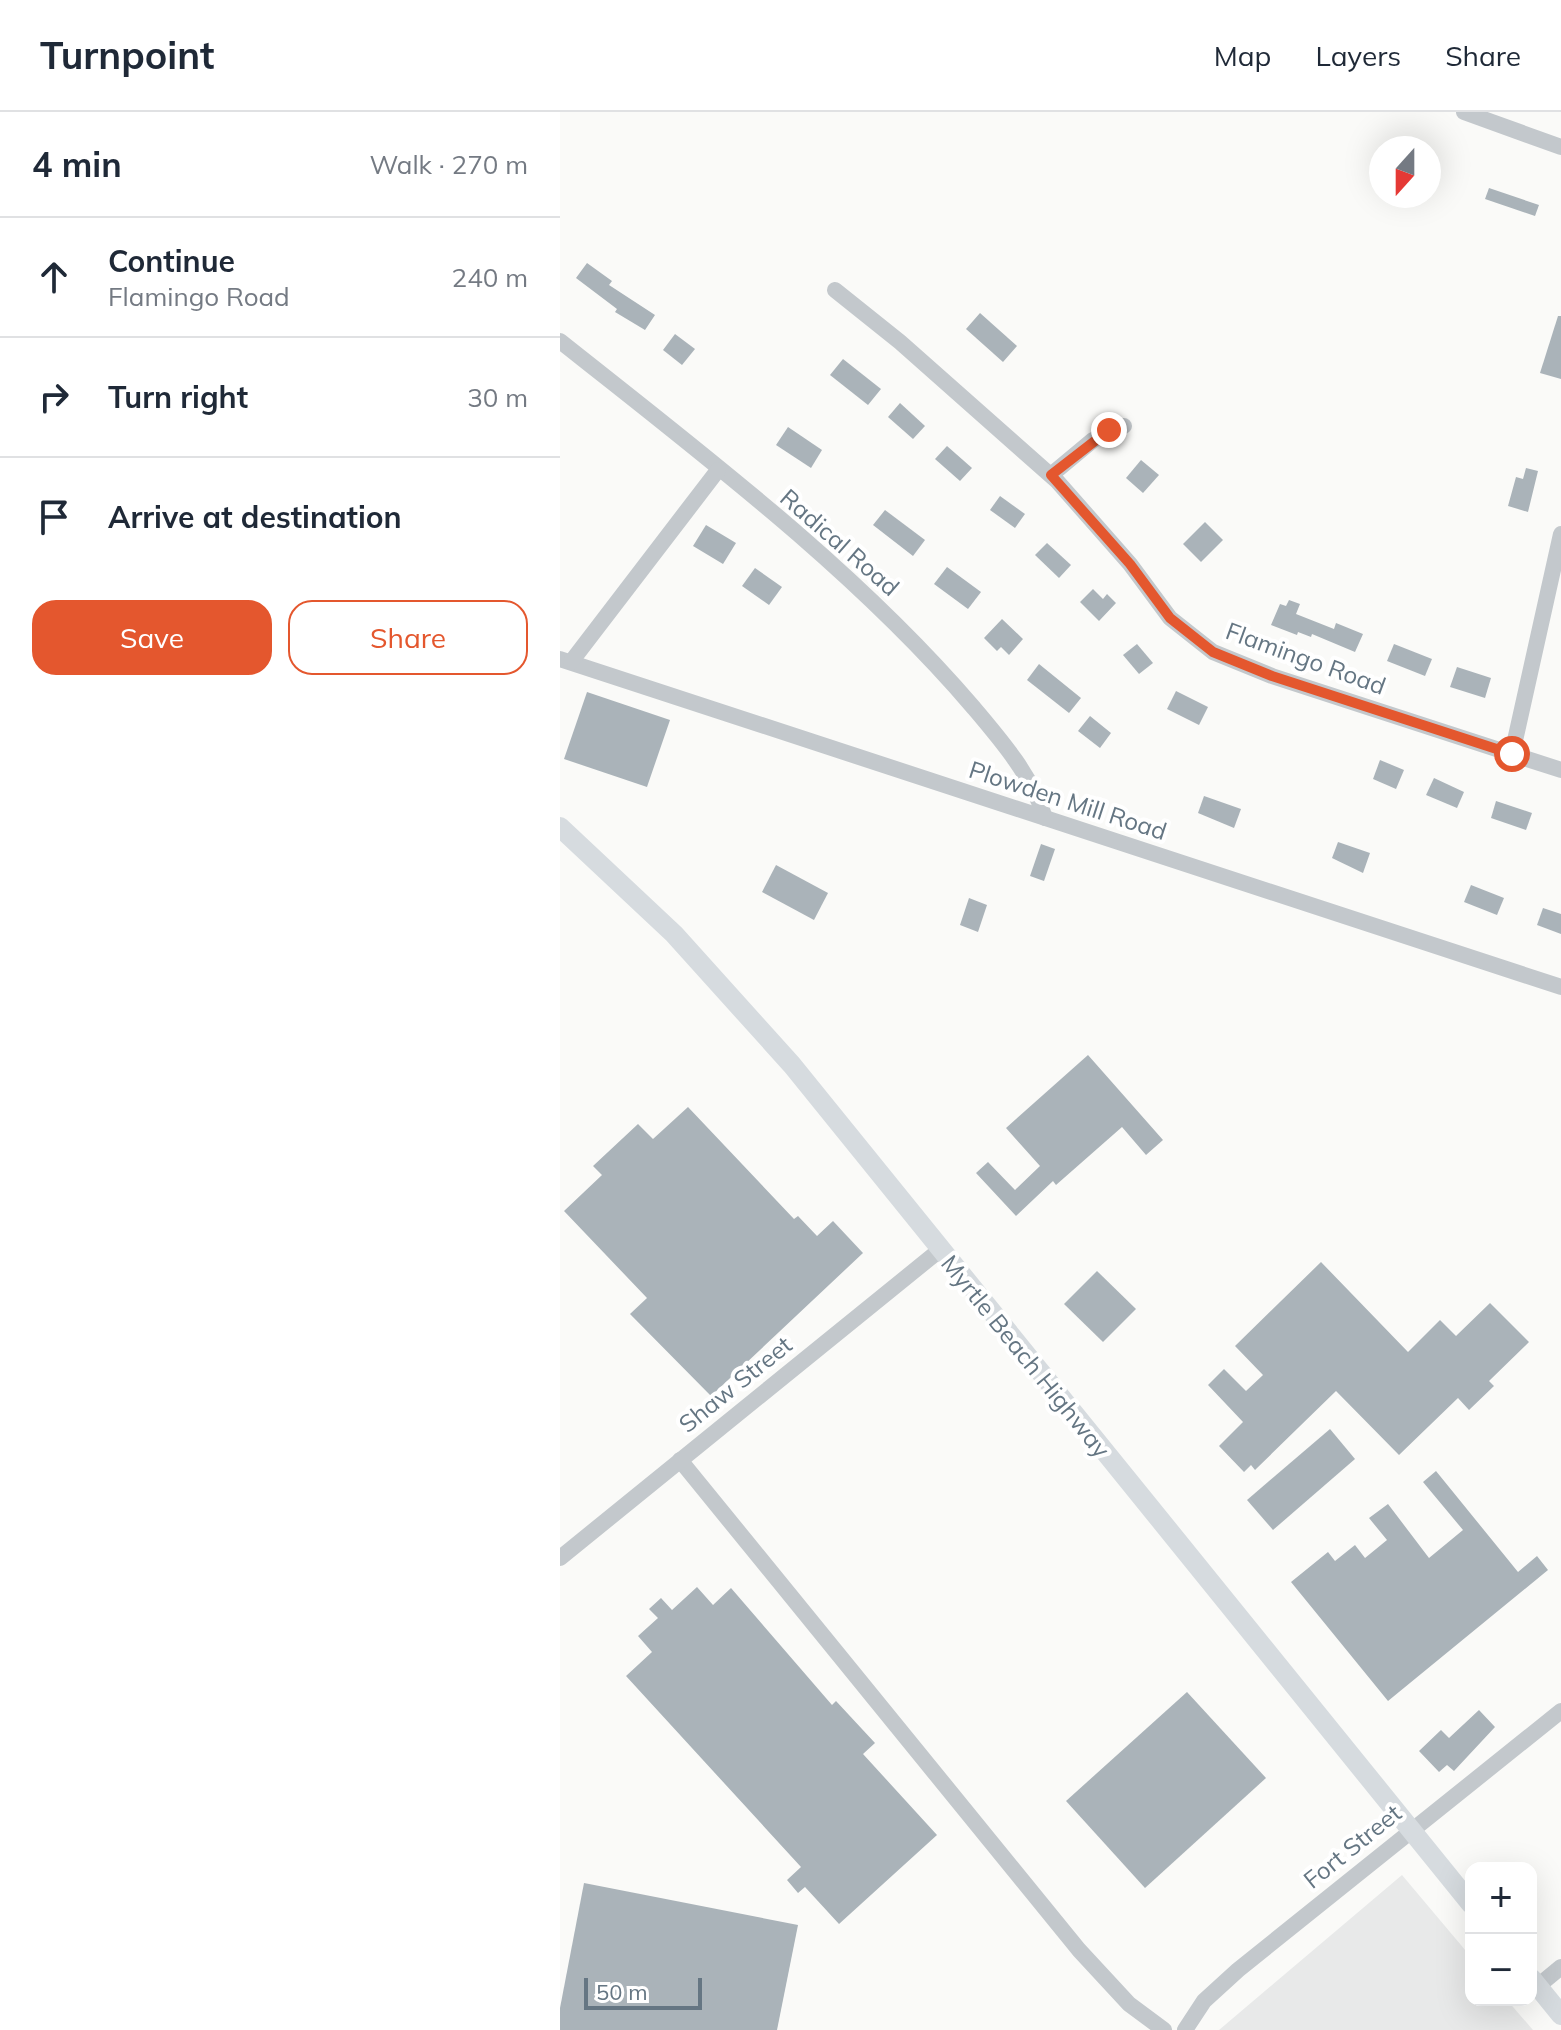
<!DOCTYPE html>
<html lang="en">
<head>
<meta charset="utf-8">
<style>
  :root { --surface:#fff; --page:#f2f2f3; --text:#1f2937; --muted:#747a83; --line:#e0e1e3; --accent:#e4572e }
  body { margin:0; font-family:Mulish,sans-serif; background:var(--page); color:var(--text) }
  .controls { position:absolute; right:24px; bottom:24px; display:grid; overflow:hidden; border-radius:16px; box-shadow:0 8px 32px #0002 }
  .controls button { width:72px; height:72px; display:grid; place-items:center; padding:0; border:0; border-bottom:2px solid var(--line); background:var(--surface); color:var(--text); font:40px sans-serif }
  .compass { position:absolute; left:809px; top:24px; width:72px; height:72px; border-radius:50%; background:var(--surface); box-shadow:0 8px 32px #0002; rotate:201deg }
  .scale { position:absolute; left:24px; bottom:20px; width:118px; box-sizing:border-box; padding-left:8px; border:4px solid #657683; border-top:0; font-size:22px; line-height:28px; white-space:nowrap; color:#657683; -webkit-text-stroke:6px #fff; paint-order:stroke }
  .stop { position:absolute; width:24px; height:24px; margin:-18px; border:6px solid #e4572e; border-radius:50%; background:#fff }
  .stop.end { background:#e4572e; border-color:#fff; box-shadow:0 2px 8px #0008 }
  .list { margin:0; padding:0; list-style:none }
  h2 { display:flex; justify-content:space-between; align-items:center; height:104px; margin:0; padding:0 32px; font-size:34px }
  h2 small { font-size:26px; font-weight:400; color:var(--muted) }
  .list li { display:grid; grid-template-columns:52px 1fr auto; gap:24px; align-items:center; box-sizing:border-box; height:120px; padding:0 32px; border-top:2px solid var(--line) }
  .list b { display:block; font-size:30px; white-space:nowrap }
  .list p { margin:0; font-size:26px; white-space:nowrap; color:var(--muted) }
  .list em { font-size:26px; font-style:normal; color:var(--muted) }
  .actions { display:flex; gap:16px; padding:24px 32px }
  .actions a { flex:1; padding:18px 0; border:2px solid var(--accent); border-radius:24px; text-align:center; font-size:28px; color:var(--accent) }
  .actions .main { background:var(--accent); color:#fff }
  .icon { flex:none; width:44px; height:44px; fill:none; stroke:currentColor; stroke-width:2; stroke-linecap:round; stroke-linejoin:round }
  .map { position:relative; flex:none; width:1001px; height:1918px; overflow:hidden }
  header { display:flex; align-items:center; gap:48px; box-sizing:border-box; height:112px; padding:0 40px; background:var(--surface); border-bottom:2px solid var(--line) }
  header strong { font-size:38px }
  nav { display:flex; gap:44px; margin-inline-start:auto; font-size:28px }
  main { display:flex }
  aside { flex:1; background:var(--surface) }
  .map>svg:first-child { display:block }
</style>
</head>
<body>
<header>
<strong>Turnpoint</strong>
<nav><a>Map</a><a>Layers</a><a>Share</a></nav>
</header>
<main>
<aside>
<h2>4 min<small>Walk · 270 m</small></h2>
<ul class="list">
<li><svg class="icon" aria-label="ahead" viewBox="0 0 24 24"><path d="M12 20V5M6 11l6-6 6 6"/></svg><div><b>Continue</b><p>Flamingo Road</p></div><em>240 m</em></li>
<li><svg class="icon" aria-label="right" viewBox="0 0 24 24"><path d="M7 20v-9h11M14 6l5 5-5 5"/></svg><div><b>Turn right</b></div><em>30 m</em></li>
<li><svg class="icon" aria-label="arrive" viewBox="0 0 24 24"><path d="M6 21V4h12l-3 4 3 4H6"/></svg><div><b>Arrive at destination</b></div></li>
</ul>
<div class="actions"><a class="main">Save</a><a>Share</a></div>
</aside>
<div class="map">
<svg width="1001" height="1918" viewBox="0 0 1001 1918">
  <rect width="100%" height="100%" fill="#fafaf8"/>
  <path fill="#e8e9e9" d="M842,1763L911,1845V1888H947L973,1918H659Z"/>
  <g fill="#aab3b9">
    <path d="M929,76L979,93L975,104L925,87Z"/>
    <path d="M27,151L52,169L49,173L95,203L85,218L55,200L57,197L16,166Z"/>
    <path d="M420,201L457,234L443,250L406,217Z"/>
    <path d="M998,204H1001V267L980,261Z"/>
    <path d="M115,222L135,237L122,253L103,238Z"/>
    <path d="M283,247L321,277L308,293L270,263Z"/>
    <path d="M340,291L365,314L353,327L328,305Z"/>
    <path d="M228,315L262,338L251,356L216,333Z"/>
    <path d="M387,334L412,356L400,369L375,347Z"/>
    <path d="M581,348L599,363L583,381L566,366Z"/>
    <path d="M966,356L978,359L968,400L948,394L956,365L963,367Z"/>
    <path d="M440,384L465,402L455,416L430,398Z"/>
    <path d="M325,398L365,428L353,444L313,413Z"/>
    <path d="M645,410L663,428L641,450L623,432Z"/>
    <path d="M146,413L176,431L163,452L133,434Z"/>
    <path d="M487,431L511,453L499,466L475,443Z"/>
    <path d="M387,455L421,480L408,497L374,472Z"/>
    <path d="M195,456L222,475L209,493L182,474Z"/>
    <path d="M533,477L543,487L547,482L556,491L539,509L520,490Z"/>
    <path d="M729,488L740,492L736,502L774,517L776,511L803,522L795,540L752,522L751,525L738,520L737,523L711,513L720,492L726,494Z"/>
    <path d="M442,507L463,527L449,543L441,535L437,539L424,526Z"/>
    <path d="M577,532L593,551L579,562L563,543Z"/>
    <path d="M834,532L872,547L865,564L827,549Z"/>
    <path d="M479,552L521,586L509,601L467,568Z"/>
    <path d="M897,555L931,566L925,586L890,575Z"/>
    <path d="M616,579L648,595L639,613L607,597Z"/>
    <path d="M27,580L110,608L87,675L4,647Z"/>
    <path d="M530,604L551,621L540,636L518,619Z"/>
    <path d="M820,648L844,658L836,677L813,667Z"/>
    <path d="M874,666L904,680L897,696L866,683Z"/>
    <path d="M644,684L681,697L674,716L638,701Z"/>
    <path d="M936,689L972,701L966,718L931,706Z"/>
    <path d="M778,730L810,741L803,761L772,746Z"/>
    <path d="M481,732L495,737L484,769L470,764Z"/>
    <path d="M216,753L268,781L254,808L202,780Z"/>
    <path d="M911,773L944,786L937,803L904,790Z"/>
    <path d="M409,786L427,793L418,820L400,813Z"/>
    <path d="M983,796L1001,802V822L977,813Z"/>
    <path d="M528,943L603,1028L586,1043L562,1015L496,1073L493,1069L456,1104L416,1061L428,1050L455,1078L480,1054L446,1016Z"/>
    <path d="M128,995L234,1107L238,1104L257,1124L273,1109L303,1141L151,1284L70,1202L87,1186L4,1099L42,1063L33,1054L78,1012L93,1027Z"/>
    <path d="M761,1150L848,1240L880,1208L896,1224L930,1191L969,1230L929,1269L934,1274L909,1298L898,1286L839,1343L776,1279L695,1358L691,1353L684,1360L659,1334L683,1310L648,1273L664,1257L686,1279L703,1263L675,1234Z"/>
    <path d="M537,1159L576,1197L543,1230L504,1192Z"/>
    <path d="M770,1317L795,1347L713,1418L687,1388Z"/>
    <path d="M876,1359L958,1460L977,1444L988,1458L828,1589L731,1470L768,1440L775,1449L795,1433L805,1446L827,1428L809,1406L828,1392L869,1446L903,1418L863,1370Z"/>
    <path d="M137,1475L153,1493L171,1476L272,1593L276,1589L315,1631L303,1642L377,1723L279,1812L245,1775L238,1781L227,1768L241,1755L66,1564L92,1540L78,1524L98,1506L89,1497L101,1486L112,1498Z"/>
    <path d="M627,1580L706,1666L585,1776L506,1689Z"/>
    <path d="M919,1598L935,1615L894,1659L887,1653L879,1660L859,1639L881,1618L889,1626Z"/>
    <path d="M24,1771L238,1813L217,1918H0V1896Z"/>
  </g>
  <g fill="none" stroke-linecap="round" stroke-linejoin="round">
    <g stroke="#c3c8cc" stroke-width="16">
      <path d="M904,0L1001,35"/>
      <path d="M275,178L340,230L497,369L570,452L610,506L653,540L712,564L1001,658"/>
      <path d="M0,229C141,341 296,458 413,595C441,628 472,664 485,706"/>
      <path d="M491,363L533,328L564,314"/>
      <path d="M0,547L1001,875"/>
      <path d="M11,550L158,358"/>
      <path d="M952,642L1001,422"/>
      <path d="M120,1348L519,1838L569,1892L604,1918"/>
      <path d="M0,1446L381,1137"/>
      <path d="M978,1874L1001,1855"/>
      <path d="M625,1918L644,1889L678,1858L1001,1599"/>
    </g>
    <g stroke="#d6dbdf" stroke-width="20">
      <path d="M0,715L114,822L232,953L911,1792"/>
      <path d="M971,1866L1001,1903"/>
    </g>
  </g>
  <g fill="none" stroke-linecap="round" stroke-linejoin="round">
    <path stroke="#e4572e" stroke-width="10" d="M549,318L491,363L570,452L610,506L653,540L712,564L952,642"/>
  </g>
  <g text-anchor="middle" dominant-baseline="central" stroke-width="8" stroke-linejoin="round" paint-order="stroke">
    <g font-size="24" fill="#657683" stroke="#fff">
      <text transform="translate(280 430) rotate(41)">Radical Road</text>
      <text transform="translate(746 546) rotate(20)">Flamingo Road</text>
      <text transform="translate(508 688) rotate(18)">Plowden Mill Road</text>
      <text transform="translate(466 1244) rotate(51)">Myrtle Beach Highway</text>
      <text transform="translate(175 1272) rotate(-39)">Shaw Street</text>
      <text transform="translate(792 1734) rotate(-39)">Fort Street</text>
    </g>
  </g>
</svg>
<div class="controls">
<button>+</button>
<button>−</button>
</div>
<svg class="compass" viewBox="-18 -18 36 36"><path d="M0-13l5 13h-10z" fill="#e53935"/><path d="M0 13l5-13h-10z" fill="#747a83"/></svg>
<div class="scale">50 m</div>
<div class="stop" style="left:952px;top:642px"></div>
<div class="stop end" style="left:549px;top:318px"></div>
</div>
</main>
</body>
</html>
